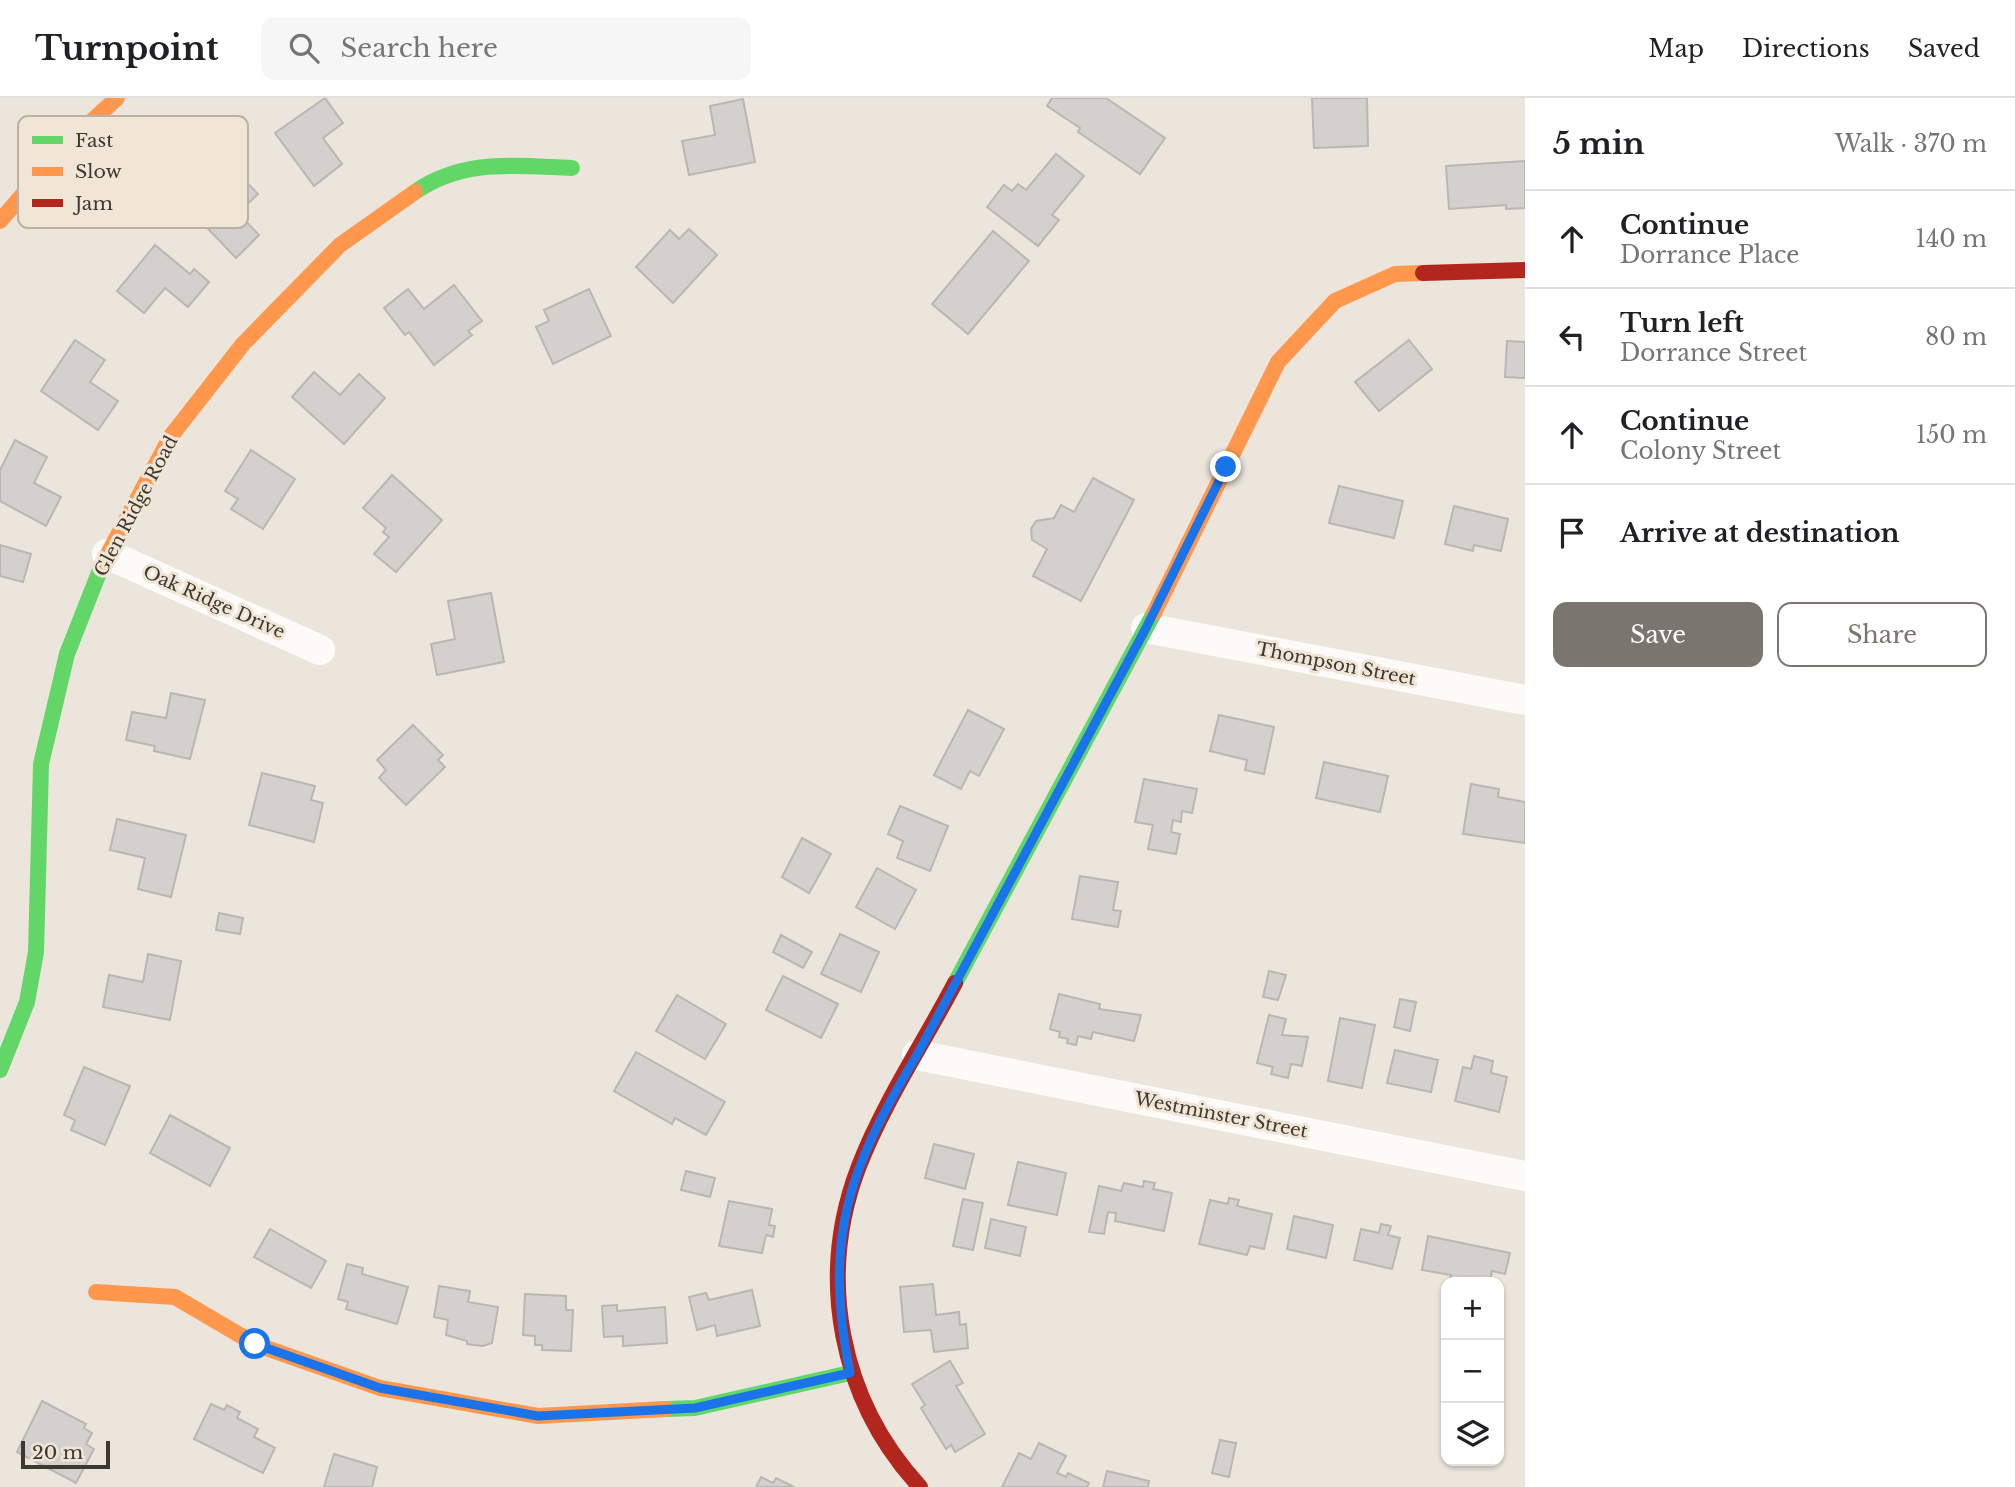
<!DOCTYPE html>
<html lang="en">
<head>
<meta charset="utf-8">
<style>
  :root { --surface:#fff; --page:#f6f6f6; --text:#202124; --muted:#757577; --line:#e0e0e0; --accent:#7a756e }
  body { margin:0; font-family:"Libre Baskerville",serif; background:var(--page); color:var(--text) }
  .controls { position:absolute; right:21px; bottom:21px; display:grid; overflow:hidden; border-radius:14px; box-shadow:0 2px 5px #0004 }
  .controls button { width:63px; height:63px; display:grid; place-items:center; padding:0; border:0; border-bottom:2px solid var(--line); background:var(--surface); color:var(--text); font:35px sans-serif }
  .scale { position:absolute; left:21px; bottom:18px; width:89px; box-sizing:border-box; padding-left:7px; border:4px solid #3d3932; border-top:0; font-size:19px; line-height:24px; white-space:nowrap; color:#3d3932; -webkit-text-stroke:5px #f1e6d6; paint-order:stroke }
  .stop { position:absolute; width:21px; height:21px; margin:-16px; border:5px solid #1a73e8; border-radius:50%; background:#fff }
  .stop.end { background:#1a73e8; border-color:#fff; box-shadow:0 2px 7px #0008 }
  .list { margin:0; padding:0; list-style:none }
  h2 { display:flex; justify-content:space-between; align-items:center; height:91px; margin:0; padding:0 28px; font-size:30px }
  h2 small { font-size:23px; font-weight:400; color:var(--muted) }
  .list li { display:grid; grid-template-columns:46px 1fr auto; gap:21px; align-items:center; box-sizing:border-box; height:98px; padding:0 28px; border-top:2px solid var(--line) }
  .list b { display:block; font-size:26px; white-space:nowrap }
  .list p { margin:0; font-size:23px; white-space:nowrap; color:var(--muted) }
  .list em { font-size:23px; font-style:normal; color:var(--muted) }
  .actions { display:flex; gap:14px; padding:21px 28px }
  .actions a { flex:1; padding:16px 0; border:2px solid var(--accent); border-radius:14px; text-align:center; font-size:24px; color:var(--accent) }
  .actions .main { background:var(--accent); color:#fff }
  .icon { flex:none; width:38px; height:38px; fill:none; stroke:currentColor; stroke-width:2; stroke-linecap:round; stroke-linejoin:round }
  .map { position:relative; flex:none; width:1525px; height:1389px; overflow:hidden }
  header { display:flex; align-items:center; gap:42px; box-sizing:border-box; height:98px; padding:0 35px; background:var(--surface); border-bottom:2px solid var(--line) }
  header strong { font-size:33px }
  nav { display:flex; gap:38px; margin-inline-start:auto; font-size:24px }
  .search { width:490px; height:63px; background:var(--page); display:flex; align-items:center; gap:18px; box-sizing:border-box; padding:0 24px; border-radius:14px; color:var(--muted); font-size:26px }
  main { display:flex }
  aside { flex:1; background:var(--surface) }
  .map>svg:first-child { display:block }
</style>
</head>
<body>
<header>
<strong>Turnpoint</strong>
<div class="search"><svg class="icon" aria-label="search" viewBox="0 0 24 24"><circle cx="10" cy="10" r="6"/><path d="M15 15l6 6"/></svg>Search here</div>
<nav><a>Map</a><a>Directions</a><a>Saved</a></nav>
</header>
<main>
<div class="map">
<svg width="1525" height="1389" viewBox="0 0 1525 1389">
  <rect width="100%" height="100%" fill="#ebe5dc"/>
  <g fill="#d4d0ce" stroke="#bbb6b5" stroke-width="2">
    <path d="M325,0L343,25L323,40L342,66L314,88L275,35Z"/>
    <path d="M1052,0H1106L1165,40L1140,76L1078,34L1080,30L1047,8Z"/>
    <path d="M1312,0H1367L1368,48L1314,50Z"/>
    <path d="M743,1L755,64L689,77L682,43L715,37L710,8Z"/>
    <path d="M1056,56L1084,78L1052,117L1059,122L1038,148L987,109L1004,87L1012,93L1018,86L1026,92Z"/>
    <path d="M1525,63V110L1506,111V107L1449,111L1446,68Z"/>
    <path d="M232,69L258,96L238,115L259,137L236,160L189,111Z"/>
    <path d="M689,131L717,157L673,205L636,169L670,132L679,141Z"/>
    <path d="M993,133L1029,163L968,236L932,206Z"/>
    <path d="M155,147L190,176L194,171L209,184L188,209L165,190L144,215L117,193Z"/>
    <path d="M454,187L482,223L468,233L472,237L434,267L409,234L405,237L384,210L408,191L424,211Z"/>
    <path d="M589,191L611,238L553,266L536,229L549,223L544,212Z"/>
    <path d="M75,242L105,262L90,284L118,303L98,332L41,293Z"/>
    <path d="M1409,242L1432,271L1379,313L1355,284Z"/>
    <path d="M1507,243L1525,244V280L1505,279Z"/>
    <path d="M314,274L340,297L359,276L385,300L344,346L292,299Z"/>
    <path d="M15,342L47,359L34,385L61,399L46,428L0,403V372Z"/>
    <path d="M251,352L295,381L263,431L231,411L238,401L225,393Z"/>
    <path d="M392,377L442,422L396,474L374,456L389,439L383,434L386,430L363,410Z"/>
    <path d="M1093,380L1134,402L1081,503L1033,478L1047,451L1032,442L1031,431L1036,423L1054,420L1061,407L1074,414Z"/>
    <path d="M1339,388L1403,403L1394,440L1329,425Z"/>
    <path d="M1454,408L1508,421L1501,453L1474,447L1473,453L1445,446Z"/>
    <path d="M0,447L31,456L23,484L0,478Z"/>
    <path d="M491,495L504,564L437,577L431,546L455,541L448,503Z"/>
    <path d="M171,595L205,602L190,661L154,653L155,648L126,642L132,614L166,620Z"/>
    <path d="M968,612L1004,631L979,678L970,673L961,691L934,677Z"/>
    <path d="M1219,617L1274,629L1264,676L1245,672L1247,662L1210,653Z"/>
    <path d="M413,627L443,657L438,662L445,669L406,707L379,680L386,672L377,662Z"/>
    <path d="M1324,664L1388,678L1380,714L1316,700Z"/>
    <path d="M262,675L315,688L311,702L323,705L314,744L249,727Z"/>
    <path d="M1144,681L1197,691L1192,715L1182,713L1181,724L1173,722L1171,734L1180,736L1176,756L1148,751L1153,727L1135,724Z"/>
    <path d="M1471,686L1499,691L1498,699L1525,704V745L1463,736Z"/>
    <path d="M900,708L948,728L930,773L897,760L903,743L888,736Z"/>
    <path d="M117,721L186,737L171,799L138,791L145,760L110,752Z"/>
    <path d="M802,740L831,756L809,795L782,779Z"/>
    <path d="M877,770L916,792L895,831L856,809Z"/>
    <path d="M1080,778L1118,784L1113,812L1121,813L1118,829L1072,821Z"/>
    <path d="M219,815L243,820L240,836L216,832Z"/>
    <path d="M840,836L879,854L861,894L821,876Z"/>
    <path d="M781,837L812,854L803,870L773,854Z"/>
    <path d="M148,856L181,863L170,922L103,909L109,877L143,884Z"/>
    <path d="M1269,873L1286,877L1278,902L1263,899Z"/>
    <path d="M783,878L838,906L821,940L766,912Z"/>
    <path d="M1059,896L1100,906L1099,911L1141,917L1134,943L1093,934L1091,941L1078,938L1076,947L1067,945L1068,941L1059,939L1060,934L1050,931Z"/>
    <path d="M677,897L726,926L705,961L656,933Z"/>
    <path d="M1400,901L1416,904L1410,933L1394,929Z"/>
    <path d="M1269,917L1286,921L1282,937L1308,939L1302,968L1291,966L1288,980L1271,976L1273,969L1257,965Z"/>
    <path d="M1340,920L1375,927L1362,990L1328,983Z"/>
    <path d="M1395,952L1438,962L1431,994L1387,985Z"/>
    <path d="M636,954L725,1004L706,1037L675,1020L672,1026L614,993Z"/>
    <path d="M1474,958L1493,963L1491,975L1507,979L1499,1014L1455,1003L1463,969L1471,971Z"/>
    <path d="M84,969L130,988L105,1047L71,1032L75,1022L64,1017Z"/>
    <path d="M170,1017L230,1050L210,1088L150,1055Z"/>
    <path d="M934,1046L974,1056L965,1091L925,1080Z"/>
    <path d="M1018,1064L1066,1075L1057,1117L1008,1107Z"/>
    <path d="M686,1073L715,1080L710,1099L681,1092Z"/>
    <path d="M1144,1083L1155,1085L1153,1091L1172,1095L1164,1133L1115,1123L1116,1115L1108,1114L1104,1136L1089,1134L1099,1088L1121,1093L1124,1085L1143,1089Z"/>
    <path d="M1229,1100L1239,1102L1237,1108L1272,1116L1264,1151L1250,1148L1247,1157L1199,1146L1210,1102L1228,1106Z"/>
    <path d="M963,1101L983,1105L973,1152L953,1148Z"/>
    <path d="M729,1103L772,1111L769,1127L775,1128L773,1139L766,1137L762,1155L719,1148Z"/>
    <path d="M1294,1118L1333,1127L1326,1160L1287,1151Z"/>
    <path d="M991,1121L1026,1129L1020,1158L985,1150Z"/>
    <path d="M1381,1126L1391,1128L1388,1137L1400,1140L1392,1171L1354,1162L1361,1131L1379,1135Z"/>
    <path d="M270,1131L326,1163L311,1190L254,1159Z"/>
    <path d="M1428,1138L1510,1155L1505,1176L1492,1173L1490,1184H1449L1451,1177L1422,1172Z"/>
    <path d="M347,1166L363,1170L362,1176L408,1189L397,1226L346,1211L348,1204L338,1201Z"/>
    <path d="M933,1186L936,1217L959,1214L960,1227L966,1226L968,1250L934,1254L931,1232L904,1234L900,1189Z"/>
    <path d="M439,1188L470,1193L468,1204L498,1209L492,1245L483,1248L467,1246V1243L446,1237L448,1222L434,1219Z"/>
    <path d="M752,1192L760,1228L717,1238L715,1227L697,1232L689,1199L706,1195L709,1202Z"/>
    <path d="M525,1196L566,1198V1212H573L571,1253L542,1252V1247H535V1238L523,1237Z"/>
    <path d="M617,1207V1213L665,1209L667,1245L623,1248V1238L604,1239L602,1208Z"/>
    <path d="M950,1263L963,1285L956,1288L985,1336L955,1354L951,1347L946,1351L921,1310L925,1307L912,1286Z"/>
    <path d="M42,1303L86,1326L84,1330L92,1335L86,1346L94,1351L76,1385L17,1354Z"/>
    <path d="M211,1306L224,1312L227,1307L240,1314L237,1320L258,1331L254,1339L275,1350L263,1375L194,1341Z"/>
    <path d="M1220,1342L1236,1345L1229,1379L1212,1375Z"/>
    <path d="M1039,1345L1066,1358L1057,1375L1066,1379L1068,1375L1089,1385L1087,1389H1002L1019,1355L1031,1361Z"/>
    <path d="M334,1356L377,1369L372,1389H324Z"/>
    <path d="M1107,1373L1149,1383L1148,1389H1103Z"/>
    <path d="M761,1379L773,1385L776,1380L794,1389H756Z"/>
  </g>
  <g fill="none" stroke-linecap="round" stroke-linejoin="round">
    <g stroke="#fcfbfa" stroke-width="30">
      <path d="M107,456L320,552"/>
      <path d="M1146,530L1525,602"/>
      <path d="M917,957L1525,1078"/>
    </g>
    <g stroke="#63d668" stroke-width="16">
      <path d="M415,94C464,60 516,68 572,70"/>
      <path d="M955,885L1154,515"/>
      <path d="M0,972L27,904L36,854L41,666L67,556L102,467"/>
      <path d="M666,1311L695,1310L850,1275"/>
    </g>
    <g stroke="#ff974d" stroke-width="16">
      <path d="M0,123L66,47L117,0"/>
      <path d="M102,467L171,338L243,246L340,147L415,94"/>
      <path d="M1154,515L1278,264L1335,203L1395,176L1423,175"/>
      <path d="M96,1194L175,1199L255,1246L380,1290L538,1318L666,1311"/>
    </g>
    <g stroke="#b3261e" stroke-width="16">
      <path d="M1423,175L1525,172"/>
      <path d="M920,1389C840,1302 816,1180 859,1068C884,1004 923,946 955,885"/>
    </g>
  </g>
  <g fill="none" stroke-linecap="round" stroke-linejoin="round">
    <path stroke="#1a73e8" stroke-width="9" d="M255,1246L380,1290L538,1318L695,1310L850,1275C823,1140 848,1072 917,957L1146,530L1226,369"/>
  </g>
  <g text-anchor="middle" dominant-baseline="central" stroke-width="6" stroke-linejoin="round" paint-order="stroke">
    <g font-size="18" fill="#3d3932" stroke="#f1e6d6">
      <text transform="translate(136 408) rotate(-62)">Glen Ridge Road</text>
      <text transform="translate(214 504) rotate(24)">Oak Ridge Drive</text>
      <text transform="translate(1336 566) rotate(11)">Thompson Street</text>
      <text transform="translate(1221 1017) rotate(11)">Westminster Street</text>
    </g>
  </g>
  <rect x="18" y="18" width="230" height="112" rx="10" fill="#f1e6d6" stroke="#bbb2a5" stroke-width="2"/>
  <rect x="32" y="38" width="31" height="8" fill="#63d668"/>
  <rect x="32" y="69" width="31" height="9" fill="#ff974d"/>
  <rect x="32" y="101" width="31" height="8" fill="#b3261e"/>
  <g font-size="19" fill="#3d3932">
    <text x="75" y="49">Fast</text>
    <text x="75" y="80">Slow</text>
    <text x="75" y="112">Jam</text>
  </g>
</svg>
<div class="controls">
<button>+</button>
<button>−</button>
<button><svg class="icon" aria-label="layers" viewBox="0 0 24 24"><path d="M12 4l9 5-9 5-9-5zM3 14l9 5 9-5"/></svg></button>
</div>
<div class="scale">20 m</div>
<div class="stop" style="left:255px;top:1246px"></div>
<div class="stop end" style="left:1226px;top:369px"></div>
</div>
<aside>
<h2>5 min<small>Walk · 370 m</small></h2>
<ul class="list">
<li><svg class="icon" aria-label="ahead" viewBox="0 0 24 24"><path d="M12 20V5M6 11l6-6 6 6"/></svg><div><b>Continue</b><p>Dorrance Place</p></div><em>140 m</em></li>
<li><svg class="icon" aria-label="left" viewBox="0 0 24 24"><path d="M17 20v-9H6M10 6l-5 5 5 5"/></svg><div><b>Turn left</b><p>Dorrance Street</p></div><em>80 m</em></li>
<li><svg class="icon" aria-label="ahead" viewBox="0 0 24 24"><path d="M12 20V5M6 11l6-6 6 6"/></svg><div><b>Continue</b><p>Colony Street</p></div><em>150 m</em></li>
<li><svg class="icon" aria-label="arrive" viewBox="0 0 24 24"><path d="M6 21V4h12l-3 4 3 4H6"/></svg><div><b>Arrive at destination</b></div></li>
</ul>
<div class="actions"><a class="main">Save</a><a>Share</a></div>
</aside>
</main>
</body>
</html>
